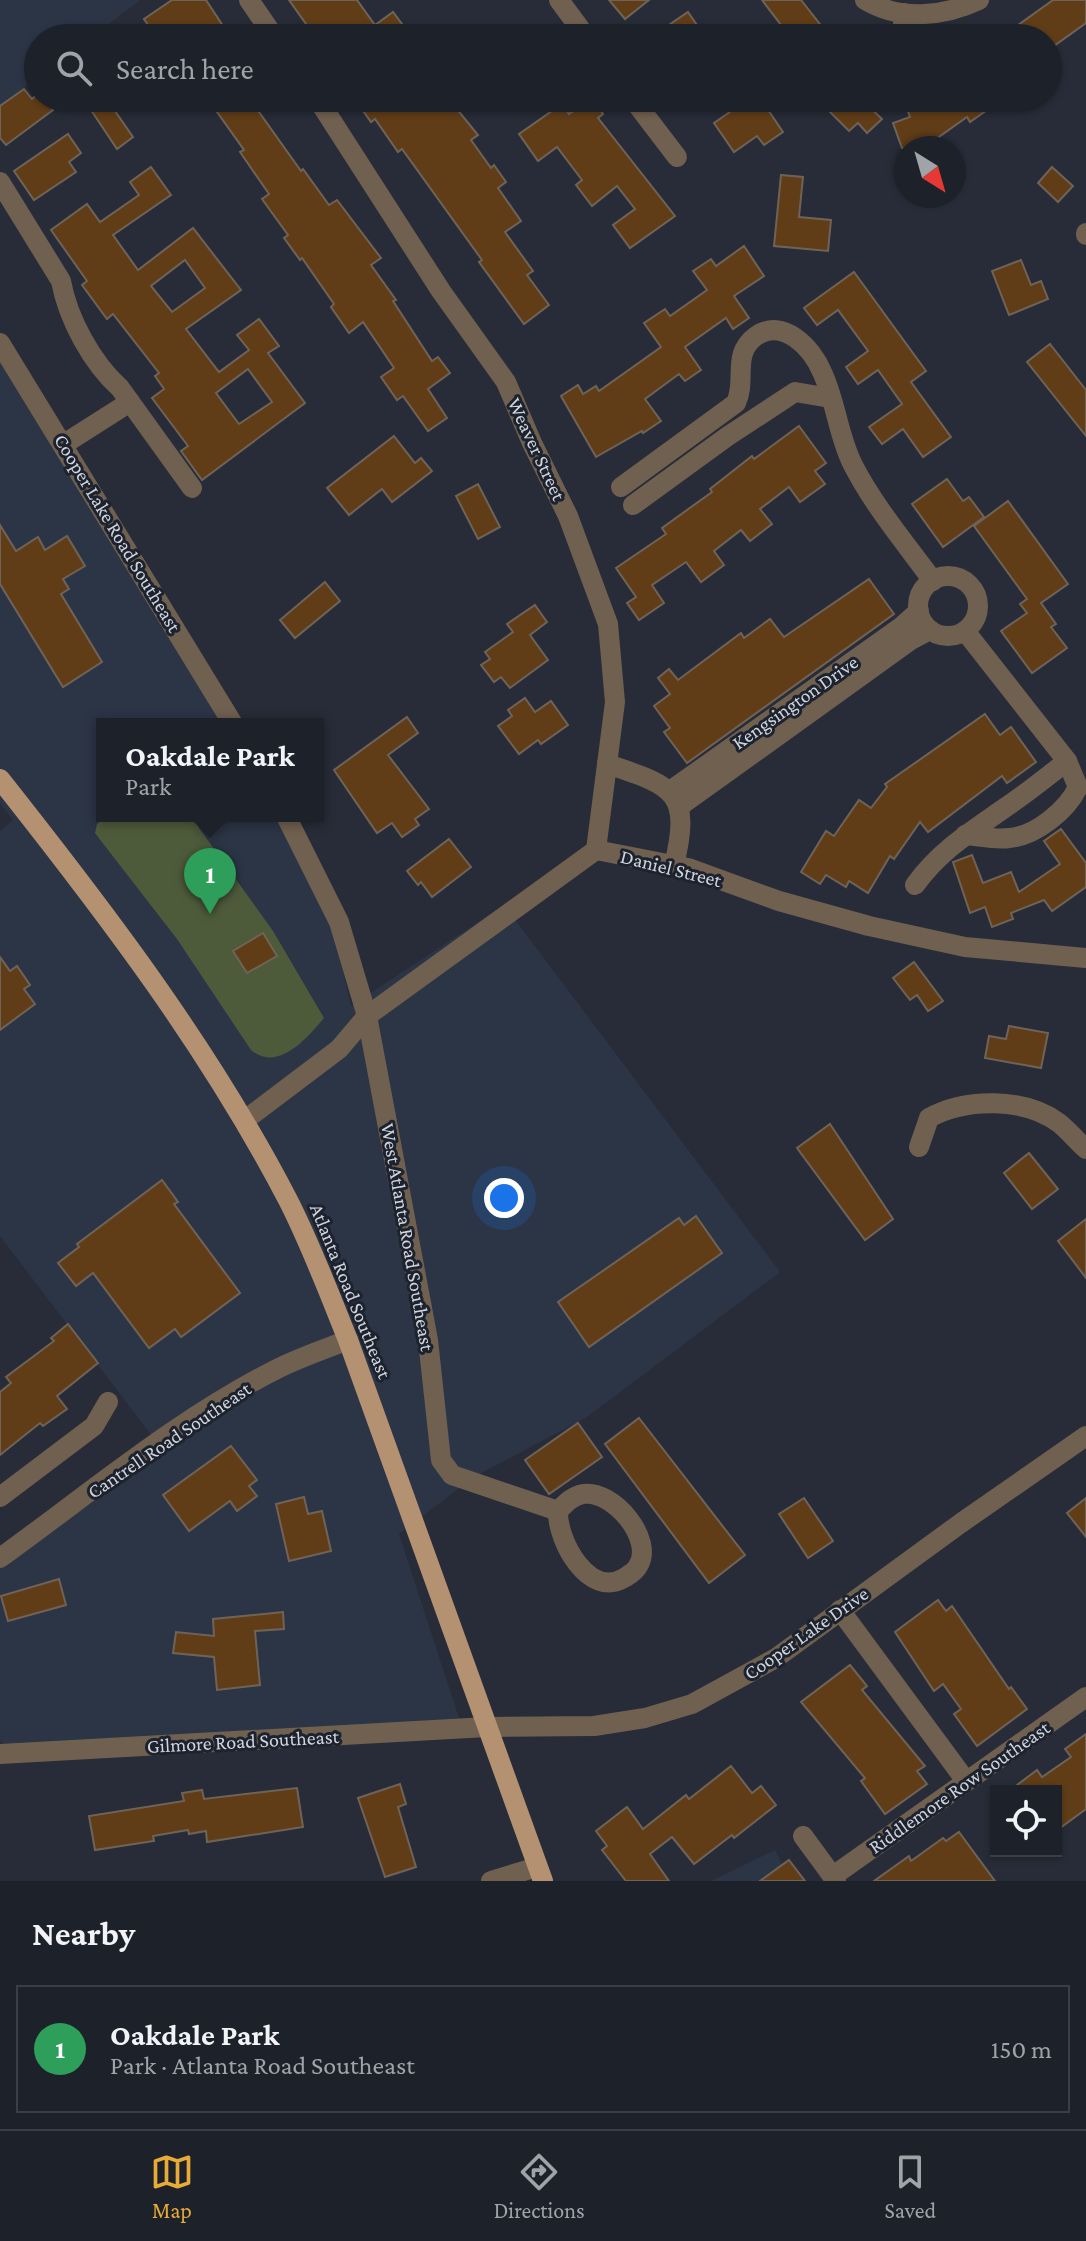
<!DOCTYPE html>
<html lang="en">
<head>
<meta charset="utf-8">
<style>
  :root { --surface:#1d212a; --page:#252932; --text:#f1f3f6; --muted:#a0a3a8; --line:#3b3e47; --accent:#e8ab37 }
  body { margin:0; font-family:"Crimson Pro",serif; background:var(--page); color:var(--text) }
  .controls { position:absolute; right:24px; bottom:24px; display:grid; overflow:hidden; border-radius:0px; box-shadow:0 2px 6px #0004 }
  .controls button { width:72px; height:72px; display:grid; place-items:center; padding:0; border:0; border-bottom:2px solid var(--line); background:var(--surface); color:var(--text); font:40px sans-serif }
  .compass { position:absolute; left:894px; top:136px; width:72px; height:72px; border-radius:50%; background:var(--surface); box-shadow:0 2px 6px #0004; rotate:143deg }
  .you { position:absolute; left:504px; top:1198px; width:28px; height:28px; margin:-20px; border:6px solid #fff; border-radius:50%; background:#1a73e8; box-shadow:0 0 0 12px #1a73e833 }
  .badge { display:grid; place-items:center; width:52px; height:52px; border-radius:50%; background:var(--accent); color:#fff; font-size:26px; font-weight:700 }
  .pin { position:absolute; translate:-50% -66px; filter:drop-shadow(0 2px 4px #0008) }
  .pin::after { content:''; position:absolute; top:42px; width:28px; height:24px; background:inherit; clip-path:polygon(0 0,100% 0,50% 100%) }
  .popup { position:absolute; left:96px; top:718px; width:228px; height:104px; box-sizing:border-box; display:grid; place-content:center; border-radius:0px; background:var(--surface); filter:drop-shadow(0 2px 6px #0005); font-size:26px; white-space:nowrap; color:var(--muted) }
  .popup b { font-size:30px; color:var(--text) }
  .popup::after { content:''; position:absolute; left:50%; top:100%; margin-left:-16px; border:16px solid transparent; border-top-color:var(--surface) }
  .list { margin:0; padding:0; list-style:none }
  h2 { display:flex; justify-content:space-between; align-items:center; height:104px; margin:0; padding:0 32px; font-size:34px }
  h2 small { font-size:26px; font-weight:400; color:var(--muted) }
  .list li { display:grid; grid-template-columns:52px 1fr auto; gap:24px; align-items:center; box-sizing:border-box; height:128px; margin:0 16px 16px; padding:0 16px; border:2px solid var(--line); border-radius:0px }
  .list b { display:block; font-size:30px; white-space:nowrap }
  .list p { margin:0; font-size:26px; white-space:nowrap; color:var(--muted) }
  .list em { font-size:26px; font-style:normal; color:var(--muted) }
  .icon { flex:none; width:44px; height:44px; fill:none; stroke:currentColor; stroke-width:2; stroke-linecap:round; stroke-linejoin:round }
  .map { position:relative; flex:none; width:1086px; height:1881px; overflow:hidden }
  .search { position:absolute; background:var(--surface); box-shadow:0 2px 6px #0004; left:24px; right:24px; top:24px; height:88px; display:flex; align-items:center; gap:20px; box-sizing:border-box; padding:0 28px; border-radius:44px; color:var(--muted); font-size:30px }
  .sheet { height:248px; background:var(--surface) }
  nav { display:flex; justify-content:space-around; align-items:center; box-sizing:border-box; height:112px; border-top:2px solid var(--line); background:var(--surface); font-size:22px; color:var(--muted) }
  nav a { display:grid; justify-items:center; gap:4px }
  nav .on { color:var(--accent) }
  .map>svg:first-child { display:block }
</style>
</head>
<body>
<div class="map">
<svg width="1086" height="1881" viewBox="0 0 1086 1881">
  <rect width="100%" height="100%" fill="#272c38"/>
  <g fill="#2c3546">
    <path d="M0,0H140L90,38H38V77L0,106Z"/>
    <path d="M0,356L223,724H102V816H279L324,890L351,1006L504,905L780,1272L587,1417L474,1477L399,1534L461,1724L17,1761L0,1740V1545L164,1452L0,1236V831L13,820L0,803Z"/>
    <path d="M775,1850L791,1881H711Z"/>
  </g>
  <path fill="#4e5b3b" d="M106,816H194L199,828L273,931L324,1018C308,1037 278,1073 251,1050L177,939L98,837L95,833L97,824Z"/>
  <g fill="#603d17" stroke="#6f6358" stroke-width="2" fill-rule="evenodd">
    <path d="M172,0H206L231,38H135L150,28L144,19Z"/>
    <path d="M289,0H357L375,25L393,12L408,32L399,38H316Z"/>
    <path d="M609,0H649L625,19Z"/>
    <path d="M762,0H801L823,28L810,38H791Z"/>
    <path d="M1053,0H1086V23L1051,48L1048,38H1000Z"/>
    <path d="M688,12L706,38H650Z"/>
    <path d="M24,89L32,99L38,94V98H44L53,110L6,145L0,138V106Z"/>
    <path d="M83,98H106L133,137L117,149Z"/>
    <path d="M222,98H279L259,112L301,171L303,169L329,205L337,200L381,258L371,265L396,300L393,301L432,361L438,357L450,373L428,389L447,418L428,431L403,396L397,400L381,377L394,368L363,322L349,333L331,307L334,304L302,258L300,260L284,238L288,235L262,199L269,194L240,152L244,150L212,105Z"/>
    <path d="M354,98H448L478,135L471,140L491,168L494,165L506,182L498,188L521,221L505,232L533,271L527,275L549,305L524,324L479,262L482,260L402,149L398,152L375,119L371,122Z"/>
    <path d="M592,98L603,114L598,118L675,216L630,248L613,225L635,209L617,186L592,206L576,185L582,180L557,147L538,161L519,134L562,104L569,114Z"/>
    <path d="M750,98H760L783,132L764,145L757,136L734,152L714,123Z"/>
    <path d="M840,98H860L882,119L867,133L858,123L849,131L828,110Z"/>
    <path d="M903,98H925L929,107L942,98H1004L970,122L967,117L939,137L940,140L918,148H902L893,123L910,117Z"/>
    <path d="M68,134L81,153L69,162L76,172L34,200L14,171Z"/>
    <path d="M151,167L171,195L113,235L138,270L193,228L241,290L186,329L219,372L249,350L237,335L259,319L279,346L268,353L305,403L202,480L181,451L188,446L152,398L164,389L155,376L159,373L113,314L107,319L82,285L87,281L51,230L87,204L100,222L139,195L130,182ZM185,260L205,288L172,312L151,286ZM248,369L272,402L239,424L216,393Z"/>
    <path d="M1052,167L1073,186L1058,202L1038,183Z"/>
    <path d="M781,175L803,177L799,217L831,220L828,251L774,246Z"/>
    <path d="M744,246L764,276L734,296L749,318L733,329L726,318L685,347L701,370L685,381L679,374L645,399L661,421L643,433L642,431L596,457L561,396L578,385L583,394L596,386L599,391L661,347L644,323L665,309L670,316L707,290L693,271L711,259L716,266Z"/>
    <path d="M1021,260L1031,285L1041,281L1048,299L1009,315L992,271Z"/>
    <path d="M854,272L926,371L911,382L951,437L923,457L903,429L882,444L869,427L902,404L878,370L858,384L846,367L868,351L838,310L817,325L804,308Z"/>
    <path d="M1050,344L1086,390V436L1027,362Z"/>
    <path d="M799,426L826,463L815,471L825,484L800,502L789,487L760,509L772,524L750,541L741,530L714,551L724,565L701,582L686,562L652,585L664,603L639,620L627,603L636,597L616,568L666,534L662,528L712,492L710,489L752,456L754,459Z"/>
    <path d="M394,436L415,463L421,458L432,471L392,502L382,489L349,515L327,488Z"/>
    <path d="M947,479L963,501L969,497L984,517L943,547L912,504Z"/>
    <path d="M478,484L500,527L478,539L456,496Z"/>
    <path d="M1008,501L1068,584L1041,603L1056,624L1051,627L1067,648L1032,673L1001,631L1027,613L1020,604L1027,599L974,526Z"/>
    <path d="M0,525L16,551L38,537L45,550L67,536L85,566L63,579L69,589L61,594L102,662L63,687L0,584Z"/>
    <path d="M869,579L894,614L687,763L664,732L670,728L654,706L670,694L658,678L669,669L678,680L741,633L744,638L770,619L784,637Z"/>
    <path d="M325,582L340,601L295,638L280,620Z"/>
    <path d="M535,605L547,622L530,635L548,660L510,688L501,677L494,682L481,665L490,659L485,652L513,632L507,624Z"/>
    <path d="M525,698L535,712L551,701L568,725L541,744L538,740L519,754L498,726L512,716L508,710Z"/>
    <path d="M985,714L1000,735L1011,727L1036,762L1007,783L1002,776L928,832L920,822L894,859L890,856L868,893L849,881L846,887L826,875L820,884L801,872L826,831L834,836L859,800L871,808L887,787L885,784Z"/>
    <path d="M407,717L418,733L388,755L429,809L415,819L419,825L402,837L392,823L377,833L334,770Z"/>
    <path d="M1061,829L1086,863V887L1052,911L1044,900L1011,913L1013,919L992,927L985,907L970,913L953,862L972,855L983,883L1011,872L1019,892L1060,864L1044,841Z"/>
    <path d="M449,839L471,867L432,897L421,882L418,885L407,871Z"/>
    <path d="M263,933L277,956L247,973L233,951Z"/>
    <path d="M0,957L10,971L17,966L30,985L24,989L35,1004L0,1030Z"/>
    <path d="M914,962L943,1001L928,1011L917,995L910,1000L893,978Z"/>
    <path d="M1009,1026L1048,1033L1041,1068L985,1058L989,1036L1006,1039Z"/>
    <path d="M830,1124L893,1219L865,1240L797,1148Z"/>
    <path d="M1029,1153L1058,1189L1032,1209L1004,1173Z"/>
    <path d="M162,1180L178,1202L174,1204L240,1293L181,1337L175,1329L149,1348L93,1273L76,1286L58,1263L79,1247L77,1244Z"/>
    <path d="M696,1216L722,1253L589,1347L558,1302L679,1218L684,1225Z"/>
    <path d="M1086,1219V1278L1058,1241Z"/>
    <path d="M68,1324L98,1363L57,1396L67,1409L43,1426L40,1423L0,1455V1392L11,1383L6,1377L54,1341L51,1338Z"/>
    <path d="M639,1418L745,1555L709,1583L605,1444Z"/>
    <path d="M578,1423L602,1457L549,1494L525,1460Z"/>
    <path d="M231,1446L257,1480L249,1486L257,1496L237,1511L230,1501L189,1531L163,1495Z"/>
    <path d="M304,1497L308,1514L322,1511L331,1551L289,1561L276,1504Z"/>
    <path d="M804,1498L833,1541L808,1558L779,1514Z"/>
    <path d="M1086,1498V1537L1067,1513Z"/>
    <path d="M59,1579L66,1605L8,1621L1,1596Z"/>
    <path d="M938,1600L946,1611L952,1606L1009,1689L1011,1687L1027,1709L977,1746L954,1714L961,1709L943,1684L934,1691L895,1632Z"/>
    <path d="M283,1612L284,1629L255,1631L260,1685L217,1690L214,1657L173,1653L176,1632L214,1636L213,1619Z"/>
    <path d="M850,1665L867,1686L862,1690L925,1766L917,1771L927,1784L885,1814L861,1781L865,1778L801,1702Z"/>
    <path d="M1086,1734V1809L1056,1831V1791H1009L1037,1770L1042,1777L1071,1757L1065,1749Z"/>
    <path d="M731,1766L752,1793L761,1786L776,1805L734,1838L732,1835L694,1864L672,1837L650,1854L669,1881H626L602,1850L607,1846L596,1831L627,1807L643,1829L686,1795L689,1799Z"/>
    <path d="M400,1784L406,1804L398,1807L416,1867L385,1877L358,1798Z"/>
    <path d="M297,1788L303,1827L207,1842L206,1831L189,1834L188,1830L153,1836L154,1841L95,1850L89,1816L184,1801L182,1793L202,1790L204,1799Z"/>
    <path d="M959,1832L995,1881H874L909,1856L911,1861L943,1838L946,1841Z"/>
    <path d="M789,1860L805,1881H760Z"/>
  </g>
  <g fill="none" stroke-linecap="round" stroke-linejoin="round">
    <g stroke="#706050" stroke-width="20">
      <path d="M249,0L275,38"/>
      <path d="M559,0L587,38"/>
      <path d="M865,0C900,21 943,17 979,0"/>
      <path d="M902,36L904,13"/>
      <path d="M317,98L441,291L506,382L532,443L568,516L608,624L615,702L596,850"/>
      <path d="M632,98L677,157"/>
      <path d="M0,182L61,281C68,319 92,363 120,388L192,488"/>
      <path d="M1086,233V235"/>
      <path d="M0,343L233,724"/>
      <path d="M64,444L130,402"/>
      <path d="M621,487L736,403C747,380 731,354 756,336C783,317 812,348 822,372C836,401 838,436 853,465C874,506 906,544 933,581"/>
      <path d="M633,505L728,436L795,392L830,398"/>
      <circle cx="948" cy="606" r="30"/>
      <path d="M965,631L1067,761L1078,787C1067,810 1036,836 1009,838C995,840 979,836 965,835"/>
      <path d="M607,764C673,786 692,791 674,865"/>
      <path d="M670,791L901,627L919,611"/>
      <path d="M680,806L911,640L930,630"/>
      <path d="M286,816L339,922L367,1016L428,1340L441,1460L452,1475L558,1511C557,1541 589,1599 624,1578C629,1575 635,1572 638,1566C655,1540 613,1489 583,1494C572,1496 565,1504 558,1511"/>
      <path d="M915,885C940,850 972,831 1006,807C1027,793 1047,777 1067,761"/>
      <path d="M245,1120L339,1049L367,1016L596,850L688,868L779,901L869,926L965,947L1086,958"/>
      <path d="M919,1147L929,1118C965,1098 1024,1097 1059,1123C1069,1131 1077,1141 1086,1149"/>
      <path d="M0,1497L94,1426L108,1402"/>
      <path d="M0,1558C89,1494 180,1417 279,1368C301,1357 325,1349 348,1340"/>
      <path d="M840,1610L966,1781"/>
      <path d="M0,1754L487,1727L594,1726L645,1718L692,1704L776,1658L961,1523L1086,1436"/>
      <path d="M803,1836L836,1881"/>
      <path d="M833,1876L1086,1697"/>
      <path d="M491,1881L537,1867"/>
    </g>
    <path stroke="#b49271" stroke-width="20" d="M0,779C106,913 209,1048 288,1200C311,1245 329,1293 348,1340L543,1881"/>
  </g>
  <g text-anchor="middle" dominant-baseline="central" stroke-width="6" stroke-linejoin="round" paint-order="stroke">
    <g font-size="20" fill="#d0d4dc" stroke="#1d232e">
      <text transform="translate(537 449) rotate(65)">Weaver Street</text>
      <text transform="translate(118 533) rotate(59)">Cooper Lake Road Southeast</text>
      <text transform="translate(795 702) rotate(-35)">Kengsington Drive</text>
      <text transform="translate(671 868) rotate(14)">Daniel Street</text>
      <text transform="translate(408 1237) rotate(80)">West Atlanta Road Southeast</text>
      <text transform="translate(351 1291) rotate(68)">Atlanta Road Southeast</text>
      <text transform="translate(169 1440) rotate(-34)">Cantrell Road Southeast</text>
      <text transform="translate(806 1633) rotate(-35)">Cooper Lake Drive</text>
      <text transform="translate(243 1741) rotate(-3)">Gilmore Road Southeast</text>
      <text transform="translate(959 1787) rotate(-35)">Riddlemore Row Southeast</text>
    </g>
  </g>
</svg>
<div class="controls">
<button><svg class="icon" aria-label="locate" viewBox="0 0 24 24"><circle cx="12" cy="12" r="6"/><path d="M12 2v4M12 18v4M2 12h4M18 12h4"/></svg></button>
</div>
<svg class="compass" viewBox="-18 -18 36 36"><path d="M0-13l5 13h-10z" fill="#e53935"/><path d="M0 13l5-13h-10z" fill="#a0a3a8"/></svg>
<div class="you"></div>
<div class="pin badge" style="left:210px;top:914px;background:#2e9e5b">1</div>
<div class="popup"><b>Oakdale Park</b>Park</div>
<div class="search"><svg class="icon" aria-label="search" viewBox="0 0 24 24"><circle cx="10" cy="10" r="6"/><path d="M15 15l6 6"/></svg>Search here</div>
</div>
<section class="sheet">
<h2>Nearby<small></small></h2>
<ul class="list">
<li><span class="badge" style="background:#2e9e5b">1</span><div><b>Oakdale Park</b><p>Park · Atlanta Road Southeast</p></div><em>150 m</em></li>
</ul>
</section>
<nav>
<a class="on"><svg class="icon" aria-label="map" viewBox="0 0 24 24"><path d="M3 6l6-2 6 2 6-2v14l-6 2-6-2-6 2zM9 4v14M15 6v14"/></svg>Map</a>
<a><svg class="icon" aria-label="directions" viewBox="0 0 24 24"><path d="M12 3l9 9-9 9-9-9zM9 14v-3h6M13 9l2 2-2 2"/></svg>Directions</a>
<a><svg class="icon" aria-label="saved" viewBox="0 0 24 24"><path d="M7 4h10v16l-5-4-5 4z"/></svg>Saved</a>
</nav>
</body>
</html>
